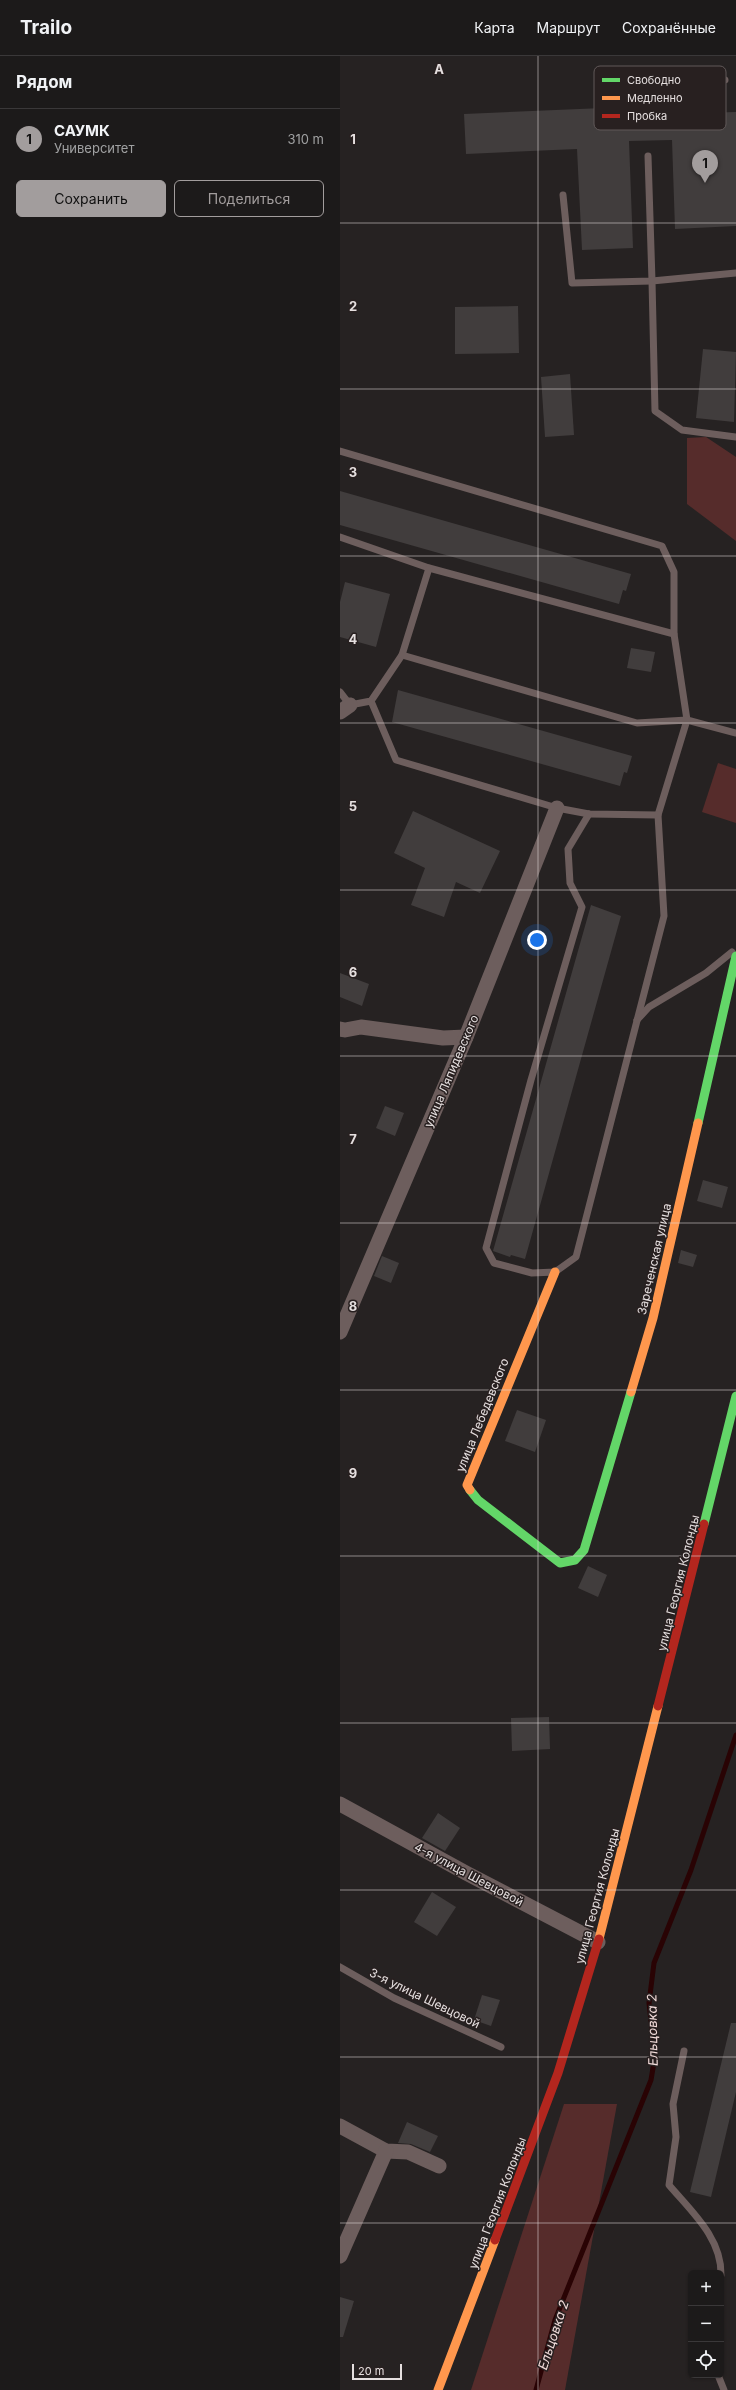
<!DOCTYPE html>
<html lang="ru">
<head>
<meta charset="utf-8">
<style>
  :root { --surface:#1c1a1a; --page:#252323; --text:#f1f3f6; --muted:#a0a1a2; --line:#3a3839; --accent:#a29d9d }
  body { margin:0; font-family:Inter,sans-serif; background:var(--page); color:var(--text) }
  .controls { position:absolute; right:12px; bottom:12px; display:grid; overflow:hidden; border-radius:6px; box-shadow:0 1px 3px #0004 }
  .controls button { width:36px; height:36px; display:grid; place-items:center; padding:0; border:0; border-bottom:1px solid var(--line); background:var(--surface); color:var(--text); font:20px sans-serif }
  .scale { position:absolute; left:12px; bottom:10px; width:50px; box-sizing:border-box; padding-left:4px; border:2px solid #e5dfdf; border-top:0; font-size:11px; line-height:14px; white-space:nowrap; color:#e5dfdf; -webkit-text-stroke:3px #282020; paint-order:stroke }
  .you { position:absolute; left:197px; top:884px; width:14px; height:14px; margin:-10px; border:3px solid #fff; border-radius:50%; background:#1a73e8; box-shadow:0 0 0 6px #1a73e833 }
  .badge { display:grid; place-items:center; width:26px; height:26px; border-radius:50%; background:var(--accent); color:#111; font-size:13px; font-weight:700 }
  .pin { position:absolute; translate:-50% -33px; filter:drop-shadow(0 1px 2px #0008) }
  .pin::after { content:''; position:absolute; top:21px; width:14px; height:12px; background:inherit; clip-path:polygon(0 0,100% 0,50% 100%) }
  .list { margin:0; padding:0; list-style:none }
  h2 { display:flex; justify-content:space-between; align-items:center; height:52px; margin:0; padding:0 16px; font-size:17px }
  h2 small { font-size:13px; font-weight:400; color:var(--muted) }
  .list li { display:grid; grid-template-columns:26px 1fr auto; gap:12px; align-items:center; box-sizing:border-box; height:60px; padding:0 16px; border-top:1px solid var(--line) }
  .list b { display:block; font-size:15px; white-space:nowrap }
  .list p { margin:0; font-size:13px; white-space:nowrap; color:var(--muted) }
  .list em { font-size:13px; font-style:normal; color:var(--muted) }
  .actions { display:flex; gap:8px; padding:12px 16px }
  .actions a { flex:1; padding:9px 0; border:1px solid var(--accent); border-radius:6px; text-align:center; font-size:14px; color:var(--accent) }
  .actions .main { background:var(--accent); color:#111 }
  .icon { flex:none; width:22px; height:22px; fill:none; stroke:currentColor; stroke-width:2; stroke-linecap:round; stroke-linejoin:round }
  .map { position:relative; flex:none; width:396px; height:2334px; overflow:hidden }
  header { display:flex; align-items:center; gap:24px; box-sizing:border-box; height:56px; padding:0 20px; background:var(--surface); border-bottom:1px solid var(--line) }
  header strong { font-size:19px }
  nav { display:flex; gap:22px; margin-inline-start:auto; font-size:14px }
  main { display:flex }
  aside { flex:1; background:var(--surface) }
  .map>svg:first-child { display:block }
</style>
</head>
<body>
<header>
<strong>Trailo</strong>
<nav><a>Карта</a><a>Маршрут</a><a>Сохранённые</a></nav>
</header>
<main>
<aside>
<h2>Рядом<small></small></h2>
<ul class="list">
<li><span class="badge">1</span><div><b>САУМК</b><p>Университет</p></div><em>310 m</em></li>
</ul>
<div class="actions"><a class="main">Сохранить</a><a>Поделиться</a></div>
</aside>
<div class="map">
<svg width="396" height="2334" viewBox="0 0 396 2334">
  <rect width="100%" height="100%" fill="#262222"/>
  <g fill="#562c2b">
    <path d="M366,381L396,401V485L347,448V382Z"/>
    <path d="M378,707L396,713V767L362,756Z"/>
    <path d="M224,2048H277L225,2334H131Z"/>
  </g>
  <g fill="none" stroke-linecap="round" stroke-linejoin="round">
    <path stroke="#290304" stroke-width="5" d="M196,2334L215,2264L311,2024L315,2000L309,1947L314,1907L351,1814L396,1679"/>
  </g>
  <g fill="#413d3d">
    <path d="M287,51L288,59L396,56V170L335,173L332,84L289,85L293,192L242,194L237,93L126,98L124,58Z"/>
    <path d="M178,250L179,297L115,298V251Z"/>
    <path d="M363,293L396,296L394,366L356,362Z"/>
    <path d="M230,318L234,379L205,381L201,321Z"/>
    <path d="M0,435L291,518L286,535L283,534L279,548L0,469Z"/>
    <path d="M5,526L50,538L36,591L0,581V546Z"/>
    <path d="M291,592L315,596L311,616L287,612Z"/>
    <path d="M58,634L292,700L287,717L284,716L280,730L52,666Z"/>
    <path d="M73,755L160,795L140,837L116,826L104,861L71,849L85,812L54,797Z"/>
    <path d="M251,849L281,860L185,1203L171,1199L170,1201L153,1195Z"/>
    <path d="M0,917L29,928L22,950L0,941Z"/>
    <path d="M45,1050L64,1057L55,1080L36,1072Z"/>
    <path d="M363,1124L388,1131L382,1152L357,1145Z"/>
    <path d="M341,1194L357,1199L353,1211L338,1207Z"/>
    <path d="M42,1200L59,1207L51,1227L34,1220Z"/>
    <path d="M177,1354L206,1364L195,1396L165,1385Z"/>
    <path d="M248,1510L267,1519L258,1541L238,1532Z"/>
    <path d="M209,1661L210,1693L172,1695L171,1662Z"/>
    <path d="M98,1757L120,1772L105,1795L82,1782Z"/>
    <path d="M92,1836L116,1851L97,1880L74,1866Z"/>
    <path d="M142,1939L160,1944L151,1970L134,1964Z"/>
    <path d="M391,1967H396V2036L371,2141L350,2136Z"/>
    <path d="M67,2066L98,2080L90,2096L71,2088L58,2087Z"/>
    <path d="M0,2241L14,2245L3,2281H0Z"/>
  </g>
  <g fill="none" stroke-linecap="round" stroke-linejoin="round">
    <g stroke="#6d5e5d" stroke-width="7">
      <path d="M304,34L385,24"/>
      <path d="M223,139L232,227L312,225L308,100"/>
      <path d="M396,217L312,225L315,355L342,374L396,381"/>
      <path d="M0,395L322,490L334,516V578"/>
      <path d="M0,481L89,512L334,578L347,664L396,677"/>
      <path d="M0,636L10,649L31,645L62,599"/>
      <path d="M31,645L56,704L217,752L249,758L318,759L347,664L297,667L62,599L89,512"/>
      <path d="M249,758L228,793L230,827L242,851L191,1024L146,1192L154,1207L192,1217L215,1216L236,1201L324,860L318,759"/>
      <path d="M297,964L309,951L366,917L392,896"/>
      <path d="M0,1911L54,1942L161,1991"/>
      <path d="M344,1995L333,2048L336,2081L329,2129C351,2155 382,2182 381,2219"/>
      <path d="M378,2319L384,2334"/>
    </g>
    <g stroke="#6d5e5d" stroke-width="15">
      <path d="M0,656L10,649"/>
      <path d="M0,973L5,974L21,971L103,982L126,981"/>
      <path d="M0,1276L126,981L217,752"/>
      <path d="M0,1748L126,1817L258,1886"/>
      <path d="M0,2070L46,2095L68,2096L99,2110"/>
      <path d="M0,2200L46,2095"/>
    </g>
    <g stroke="#63d668" stroke-width="9">
      <path d="M358,1067L396,900"/>
      <path d="M130,1434L138,1444L220,1507L235,1504L244,1494L291,1336"/>
      <path d="M364,1468L396,1340"/>
    </g>
    <g stroke="#ff974d" stroke-width="9">
      <path d="M291,1336L313,1262L358,1067"/>
      <path d="M130,1434L127,1429L215,1216"/>
      <path d="M259,1883L318,1650"/>
      <path d="M98,2334L155,2184"/>
    </g>
    <g stroke="#b3261e" stroke-width="9">
      <path d="M318,1650L364,1468"/>
      <path d="M155,2184L218,2017L259,1883"/>
    </g>
  </g>
  <path fill="none" stroke="#e5dfdf" stroke-width="1" stroke-opacity="0.55" d="M198,0V2334M0,167H396M0,333H396M0,500H396M0,667H396M0,834H396M0,1000H396M0,1167H396M0,1334H396M0,1500H396M0,1667H396M0,1834H396M0,2001H396M0,2167H396"/>
  <g text-anchor="middle" dominant-baseline="central" stroke-width="3" stroke-linejoin="round" paint-order="stroke">
    <g font-size="12" fill="#e5dfdf" stroke="#282020">
      <text transform="translate(111 1015) rotate(-67)">улица Ляпидевского</text>
      <text transform="translate(314 1203) rotate(-77)">Зареченская улица</text>
      <text transform="translate(142 1359) rotate(-68)">улица Лебедевского</text>
      <text transform="translate(338 1527) rotate(-76)">улица Георгия Колонды</text>
      <text transform="translate(129 1818) rotate(28)">4-я улица Шевцовой</text>
      <text transform="translate(257 1840) rotate(-75)">улица Георгия Колонды</text>
      <text transform="translate(85 1942) rotate(26)">3-я улица Шевцовой</text>
      <text transform="translate(157 2147) rotate(-69)">улица Георгия Колонды</text>
    </g>
    <g font-size="13" font-style="italic" fill="#f2dcda" stroke="#282020">
      <text transform="translate(312 1974) rotate(-91)">Ельцовка 2</text>
      <text transform="translate(213 2279) rotate(-72)">Ельцовка 2</text>
    </g>
  </g>
  <rect x="254" y="10" width="132" height="64" rx="6" fill="#282020" stroke="#615959" stroke-width="1"/>
  <rect x="262" y="22" width="18" height="4" fill="#63d668"/>
  <rect x="262" y="40" width="18" height="4" fill="#ff974d"/>
  <rect x="262" y="58" width="18" height="4" fill="#b3261e"/>
  <g font-size="11" fill="#e5dfdf">
    <text x="287" y="28">Свободно</text>
    <text x="287" y="46">Медленно</text>
    <text x="287" y="64">Пробка</text>
  </g>
  <g font-size="13" text-anchor="middle" font-weight="bold" fill="#e5dfdf" stroke="#282020" stroke-width="3" stroke-linejoin="round" paint-order="stroke">
    <text x="99" y="18">A</text>
    <text x="13" y="88">1</text>
    <text x="13" y="255">2</text>
    <text x="13" y="421">3</text>
    <text x="13" y="588">4</text>
    <text x="13" y="755">5</text>
    <text x="13" y="921">6</text>
    <text x="13" y="1088">7</text>
    <text x="13" y="1255">8</text>
    <text x="13" y="1422">9</text>
  </g>
</svg>
<div class="controls">
<button>+</button>
<button>−</button>
<button><svg class="icon" aria-label="locate" viewBox="0 0 24 24"><circle cx="12" cy="12" r="6"/><path d="M12 2v4M12 18v4M2 12h4M18 12h4"/></svg></button>
</div>
<div class="scale">20 m</div>
<div class="you"></div>
<div class="pin badge" style="left:365px;top:127px">1</div>
</div>
</main>
</body>
</html>
